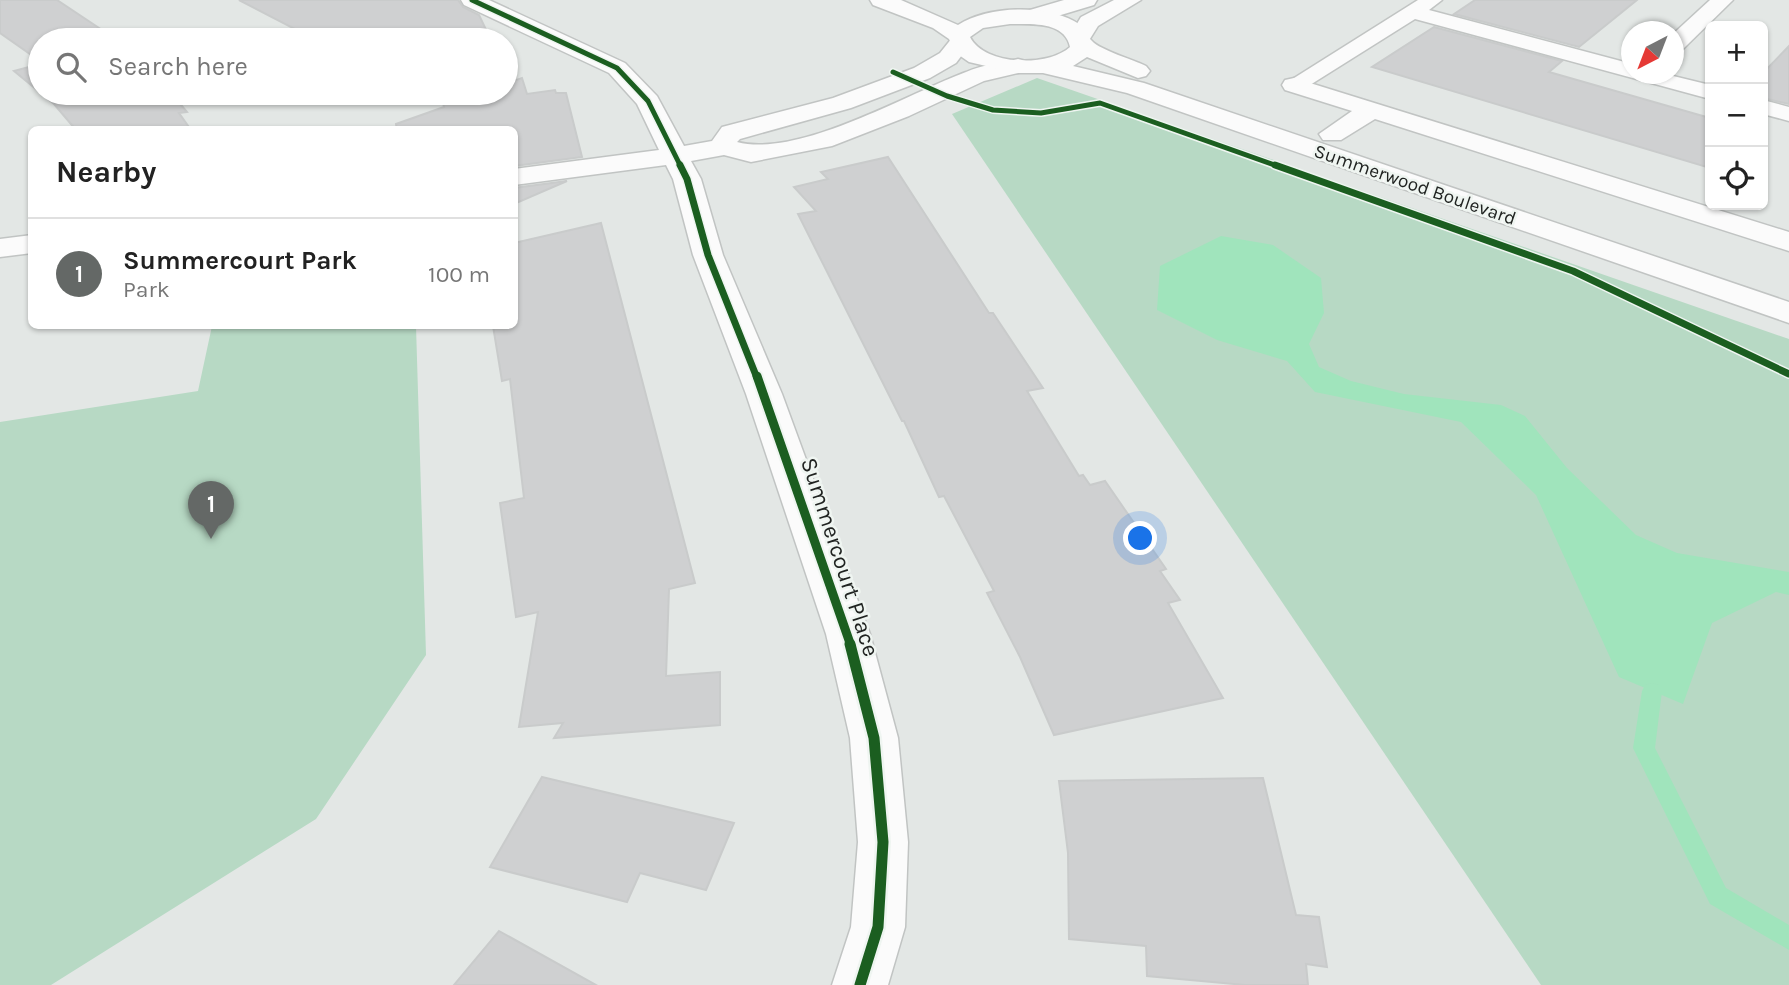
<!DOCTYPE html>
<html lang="en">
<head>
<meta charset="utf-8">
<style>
  :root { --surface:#fff; --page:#f2f2f2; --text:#222; --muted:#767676; --line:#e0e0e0; --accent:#646866 }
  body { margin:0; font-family:Karla,sans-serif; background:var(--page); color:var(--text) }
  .controls { position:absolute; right:21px; top:21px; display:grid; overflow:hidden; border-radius:10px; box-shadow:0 2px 5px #0004 }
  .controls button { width:63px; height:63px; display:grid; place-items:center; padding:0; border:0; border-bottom:2px solid var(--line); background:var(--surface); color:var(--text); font:35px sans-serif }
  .compass { position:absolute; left:1621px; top:21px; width:63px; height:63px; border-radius:50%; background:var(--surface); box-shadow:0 2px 5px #0004; rotate:222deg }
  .you { position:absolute; left:1141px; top:539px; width:24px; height:24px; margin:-18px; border:5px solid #fff; border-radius:50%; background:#1a73e8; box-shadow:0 0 0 10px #1a73e833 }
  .badge { display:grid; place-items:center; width:46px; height:46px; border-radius:50%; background:var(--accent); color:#fff; font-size:23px; font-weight:700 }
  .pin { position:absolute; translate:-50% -58px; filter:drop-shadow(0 2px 4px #0008) }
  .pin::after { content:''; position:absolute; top:37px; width:24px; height:21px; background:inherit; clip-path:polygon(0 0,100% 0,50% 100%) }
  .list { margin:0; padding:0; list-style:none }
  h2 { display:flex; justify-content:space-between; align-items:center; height:91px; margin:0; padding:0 28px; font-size:30px }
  h2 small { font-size:23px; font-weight:400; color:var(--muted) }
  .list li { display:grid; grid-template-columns:46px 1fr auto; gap:21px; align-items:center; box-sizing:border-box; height:112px; padding:0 28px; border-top:2px solid var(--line) }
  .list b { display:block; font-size:26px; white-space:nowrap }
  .list p { margin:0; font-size:23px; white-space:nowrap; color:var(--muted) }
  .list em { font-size:23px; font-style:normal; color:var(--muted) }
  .icon { flex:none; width:38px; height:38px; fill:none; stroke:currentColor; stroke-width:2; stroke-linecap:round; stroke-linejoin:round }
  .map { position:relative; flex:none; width:1789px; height:985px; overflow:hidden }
  .search { position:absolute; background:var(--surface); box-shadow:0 2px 5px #0004; left:28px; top:28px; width:490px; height:77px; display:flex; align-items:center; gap:18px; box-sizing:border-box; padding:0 24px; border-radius:38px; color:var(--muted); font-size:26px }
  .panel { position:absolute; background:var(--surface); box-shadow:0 2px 5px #0004; left:28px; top:126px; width:490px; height:203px; border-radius:10px }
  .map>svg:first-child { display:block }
</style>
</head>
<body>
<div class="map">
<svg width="1789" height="985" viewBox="0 0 1789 985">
  <rect width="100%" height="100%" fill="#e3e7e5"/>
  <g fill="#b7d9c4">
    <path d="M1037,78L1789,339V985H1541L952,114Z"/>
    <path d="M212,326H416L426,655L316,819L51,985H0V422L198,391Z"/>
  </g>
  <path fill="#a0e4bc" d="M1221,236L1273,245L1321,278L1324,313L1309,344L1319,367L1351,381L1404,394L1501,405L1525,416L1567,468L1636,535L1677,553L1789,572V595L1776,592L1712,623L1683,704L1619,677L1536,495L1461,422L1315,392L1287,361L1217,340L1157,310L1160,266Z"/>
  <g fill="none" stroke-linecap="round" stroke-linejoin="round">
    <path fill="#a0e4bc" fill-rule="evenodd" d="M1652,683L1659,685L1662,691L1655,748L1726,888L1789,925V950L1710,904L1633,748L1642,691L1645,685Z"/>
  </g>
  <g fill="#cfd0d1" stroke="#c9cbcb" stroke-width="2">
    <path d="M0,0H57L117,40H40V61L0,33Z"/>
    <path d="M239,0H458L463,7L479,15L491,40H384L382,35L364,40H316Z"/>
    <path d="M1475,0H1637L1579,47L1454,14Z"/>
    <path d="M1434,27L1562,61L1549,72L1710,118V168L1372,67Z"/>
    <path d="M1789,46V104L1763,98V73Z"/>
    <path d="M40,64V93H171L187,112L179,113L191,130H76L54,104L14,71Z"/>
    <path d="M506,70L511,82L522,78L527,94L555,90L556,93H566L582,157L514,166V130H397L396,124L444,107L441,94L425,97L417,93H506Z"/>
    <path d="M888,157L989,313H993L1043,388L1027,391L1079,476L1083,475L1090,485L1105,481L1166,569L1160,571L1180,600L1168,603L1223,698L1054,735L1020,657L987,593L994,591L944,496L939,497L904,421H902L798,214L816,211L794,187L828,179L821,172Z"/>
    <path d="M567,181L514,204V188Z"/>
    <path d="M601,223L695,583L669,589L666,676L720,672V725L554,738L563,723L519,727L538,612L516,617L500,503L524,498L510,379L502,381L493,326H514V243Z"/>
    <path d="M542,777L734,823L706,890L640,873L627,902L490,867Z"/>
    <path d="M1263,778L1296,915L1319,917L1327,967L1306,964L1308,985H1245L1147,976L1146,946L1069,939L1068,853L1059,781Z"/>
    <path d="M499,931L596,985H454Z"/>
  </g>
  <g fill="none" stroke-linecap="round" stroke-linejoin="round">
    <defs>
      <g id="service">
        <path d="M1418,0H1442L1429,10L1632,64V74H1665L1710,85V99L1415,19L1302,90H1286L1283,85Z"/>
        <path d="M1763,100L1789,107V121L1763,114Z"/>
      </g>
      <g id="minor">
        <path d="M461,0H489L625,63L657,96L684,146L712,141L722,127L833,98L914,68L940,53L952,38L960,36L971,43L956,63L930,78L851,108L740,139L737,142C799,158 907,94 966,72C982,65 1001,63 1018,59L1026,61L1030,66L1026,71L984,81L909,116L832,146L751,162L724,155L691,161L701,179L723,255L782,394L870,634L898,738L908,842L905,927L888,985H832L851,927L858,842L850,738L826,634L746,394L693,255L673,179L666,165L514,185V169L659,150L637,104L609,73L464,5Z"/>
        <path d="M1064,0H1097L1094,5L1031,24L1020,17L1023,12Z"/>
        <path d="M1114,0H1141L1098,26L1088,42H1072L1069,37L1081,17Z"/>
        <path d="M1710,0H1733L1682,50L1674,52V33Z"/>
        <path d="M1294,78L1789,232V251L1375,119L1341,140H1323L1319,134L1352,111L1285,90L1282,85L1285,80Z"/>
        <path d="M32,235V253L0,257V239Z"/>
      </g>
      <path id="tertiary" d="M870,0H901L958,25C987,6 1043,4 1074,21C1084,26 1085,35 1092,41C1100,50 1134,60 1146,66L1150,71L1146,76L1138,78L1087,57L1073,66L1144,83L1789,302V323L1127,93L1043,73H1016L969,62L956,53L949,39L933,28L873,5ZM1010,24C1031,24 1065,21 1070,47C1048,67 985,66 970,37L983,28Z"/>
    </defs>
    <use href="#service" stroke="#c1c4c3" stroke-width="3"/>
    <use href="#minor" stroke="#c1c4c3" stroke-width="3"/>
    <use href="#tertiary" stroke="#c1c4c3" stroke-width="3"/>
    <use href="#service" fill="#fbfbfb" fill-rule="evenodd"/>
    <use href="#minor" fill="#fbfbfb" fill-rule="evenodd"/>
    <use href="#tertiary" fill="#fbfbfb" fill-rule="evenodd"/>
    <defs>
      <g id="cycleway-far3">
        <path d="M472,0L617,68L648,101L681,167"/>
        <path d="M893,72L947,96L993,110L1041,113L1100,103L1280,167"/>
      </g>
      <g id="cycleway-far2">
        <path d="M680,165L687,179L708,255L757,378"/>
        <path d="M1275,165L1573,271L1789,374"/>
      </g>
      <path id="cycleway-far1" d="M757,376L851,646"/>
      <path id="cycleway" d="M850,644L874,738L883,842L878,927L860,985"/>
    </defs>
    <use href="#cycleway-far3" stroke="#eff5f1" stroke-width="8"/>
    <use href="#cycleway-far2" stroke="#eff5f1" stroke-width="10"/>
    <use href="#cycleway-far1" stroke="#eff5f1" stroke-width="13"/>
    <use href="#cycleway" stroke="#eff5f1" stroke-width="16"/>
    <use href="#cycleway-far3" stroke="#1b5e20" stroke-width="5"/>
    <use href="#cycleway-far2" stroke="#1b5e20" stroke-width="7"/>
    <use href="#cycleway-far1" stroke="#1b5e20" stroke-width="9"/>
    <use href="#cycleway" stroke="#1b5e20" stroke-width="11"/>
  </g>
  <g text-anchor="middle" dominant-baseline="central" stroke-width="5" stroke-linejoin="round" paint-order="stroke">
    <g font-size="19" fill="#202321" stroke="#eff5f1">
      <text transform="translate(1415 185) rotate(19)">Summerwood Boulevard</text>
    </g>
    <g font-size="23" fill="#202321" stroke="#eff5f1">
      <text transform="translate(840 557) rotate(72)">Summercourt Place</text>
    </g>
  </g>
</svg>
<div class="controls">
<button>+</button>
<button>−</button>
<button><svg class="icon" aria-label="locate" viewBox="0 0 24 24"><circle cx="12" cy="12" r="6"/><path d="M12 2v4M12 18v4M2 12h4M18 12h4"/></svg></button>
</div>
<svg class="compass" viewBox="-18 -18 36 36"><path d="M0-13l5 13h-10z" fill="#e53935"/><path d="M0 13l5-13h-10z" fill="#767676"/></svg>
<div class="you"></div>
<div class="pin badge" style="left:211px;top:539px">1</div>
<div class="search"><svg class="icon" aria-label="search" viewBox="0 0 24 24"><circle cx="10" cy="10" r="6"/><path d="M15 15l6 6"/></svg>Search here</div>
<section class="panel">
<h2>Nearby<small></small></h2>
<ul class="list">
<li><span class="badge">1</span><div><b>Summercourt Park</b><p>Park</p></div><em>100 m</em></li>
</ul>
</section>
</div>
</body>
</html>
